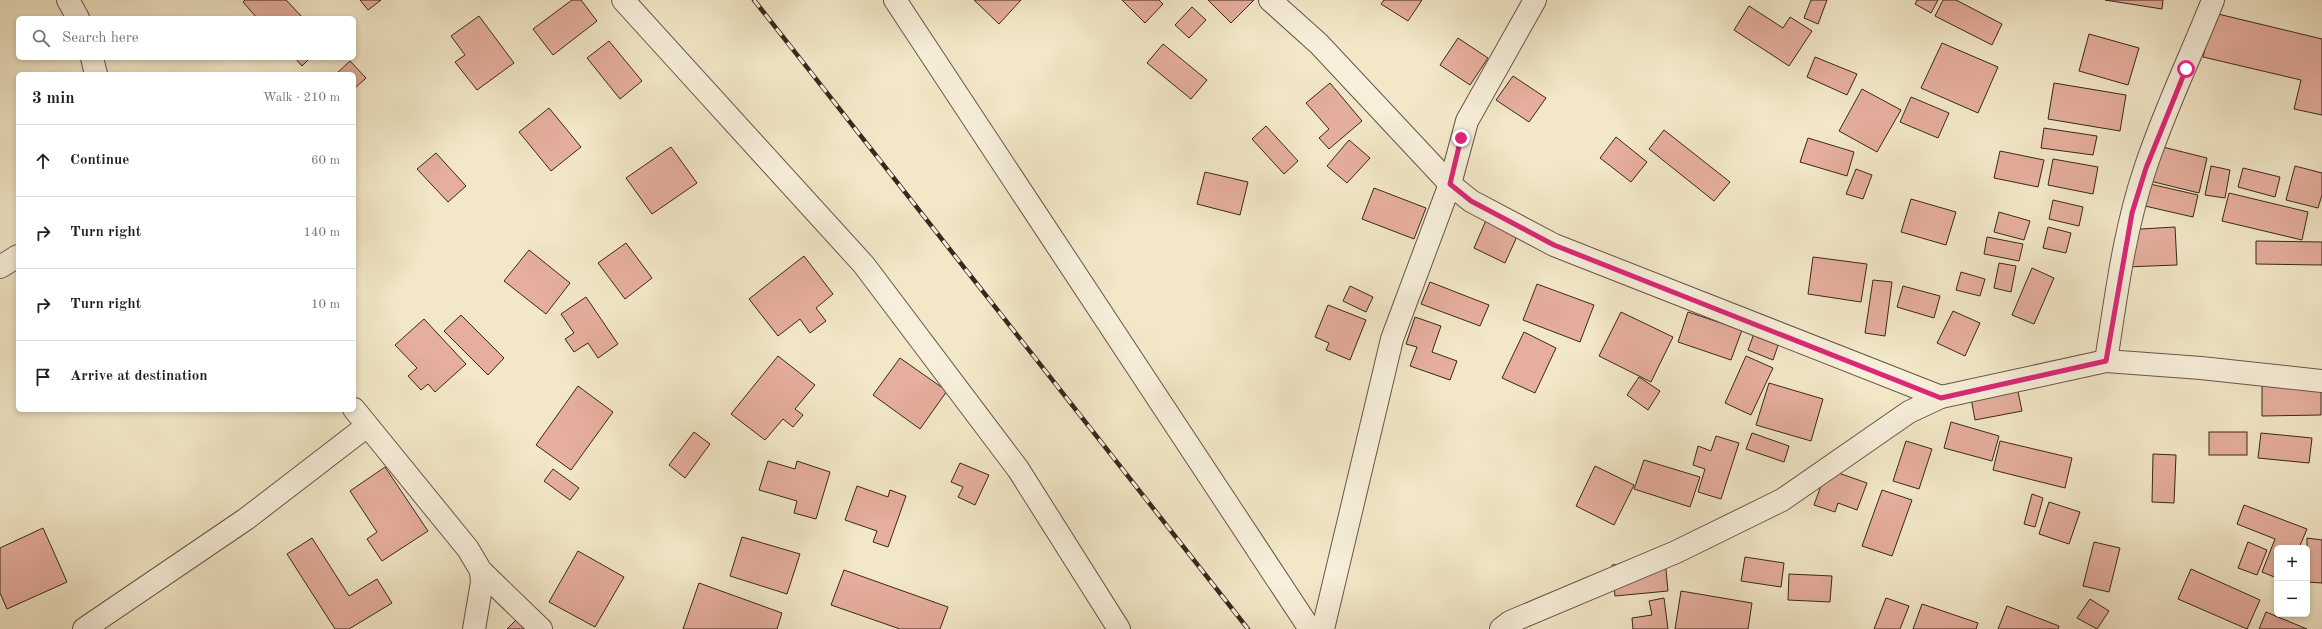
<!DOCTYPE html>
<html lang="en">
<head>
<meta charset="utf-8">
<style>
  :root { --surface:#fff; --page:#f2f2f2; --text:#202124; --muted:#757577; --line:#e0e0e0 }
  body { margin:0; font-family:"Old Standard TT",serif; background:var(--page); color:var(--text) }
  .controls { position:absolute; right:12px; bottom:12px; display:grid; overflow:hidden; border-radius:6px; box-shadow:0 2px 6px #0003 }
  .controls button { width:36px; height:36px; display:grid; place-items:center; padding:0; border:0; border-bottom:1px solid var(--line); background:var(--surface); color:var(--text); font:20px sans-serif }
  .stop { position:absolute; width:12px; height:12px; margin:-9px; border:3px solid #db2777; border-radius:50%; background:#fff }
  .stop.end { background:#db2777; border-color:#fff; box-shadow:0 1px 4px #0008 }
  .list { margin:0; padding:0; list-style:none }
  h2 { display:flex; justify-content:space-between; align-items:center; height:52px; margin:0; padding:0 16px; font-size:17px }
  h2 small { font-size:13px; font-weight:400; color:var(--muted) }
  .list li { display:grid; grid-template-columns:26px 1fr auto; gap:12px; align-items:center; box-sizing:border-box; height:72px; padding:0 16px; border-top:1px solid var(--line) }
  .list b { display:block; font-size:15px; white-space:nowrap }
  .list em { font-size:13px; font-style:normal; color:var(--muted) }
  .icon { flex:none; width:22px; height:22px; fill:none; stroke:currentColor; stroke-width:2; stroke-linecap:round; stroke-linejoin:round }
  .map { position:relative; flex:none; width:2322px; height:629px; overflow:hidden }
  .search { position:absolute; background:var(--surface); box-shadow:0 2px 6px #0003; left:16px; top:16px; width:340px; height:44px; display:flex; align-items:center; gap:10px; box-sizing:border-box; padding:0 14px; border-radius:6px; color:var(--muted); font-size:15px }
  .panel { position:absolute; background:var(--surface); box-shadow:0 2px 6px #0003; left:16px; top:72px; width:340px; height:340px; border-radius:6px }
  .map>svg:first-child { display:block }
</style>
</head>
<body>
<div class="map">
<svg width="2322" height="629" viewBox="0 0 2322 629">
  <rect width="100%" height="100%" fill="#f2e7c7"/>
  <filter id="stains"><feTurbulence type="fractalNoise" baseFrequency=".005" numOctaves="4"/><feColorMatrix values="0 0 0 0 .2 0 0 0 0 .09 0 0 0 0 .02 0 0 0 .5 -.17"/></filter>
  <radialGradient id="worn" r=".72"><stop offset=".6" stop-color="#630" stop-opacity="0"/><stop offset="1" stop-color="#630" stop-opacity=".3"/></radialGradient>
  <g fill="#e5ae9d" stroke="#3a261e">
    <path d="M245,0H286L303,18H257L243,2Z"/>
    <path d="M360,0H381L368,10Z"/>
    <path d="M572,0H581L597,21L553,55L533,29Z"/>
    <path d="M974,0H1021L999,24Z"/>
    <path d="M1122,0H1159L1163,4L1145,23Z"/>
    <path d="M1208,0H1254L1231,23Z"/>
    <path d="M1384,0H1422L1408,21L1381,4Z"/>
    <path d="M1811,0H1827L1818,24L1804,18Z"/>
    <path d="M1917,0H1938L1931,13L1915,4Z"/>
    <path d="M1943,0H1956L2002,24L1992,45L1935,16Z"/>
    <path d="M2105,0H2163L2162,9Z"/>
    <path d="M1749,6L1783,28L1790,17L1812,31L1789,66L1734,30Z"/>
    <path d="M1192,7L1206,20L1189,38L1175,25Z"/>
    <path d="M2214,13L2322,39V115L2294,109L2301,80L2203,57Z"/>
    <path d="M479,16L514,63L477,90L455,62L465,55L451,36Z"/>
    <path d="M2089,34L2139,48L2128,85L2079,71Z"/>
    <path d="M1458,38L1488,58L1470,85L1440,65Z"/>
    <path d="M609,41L642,81L620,99L587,58Z"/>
    <path d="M1942,43L1998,67L1978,113L1921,88Z"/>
    <path d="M1163,44L1207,80L1191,99L1147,63Z"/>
    <path d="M1815,57L1857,74L1847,95L1807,77Z"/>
    <path d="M295,58H310L302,66Z"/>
    <path d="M350,61L366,78L354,89V74H336Z"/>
    <path d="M1513,76L1546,98L1529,122L1496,100Z"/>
    <path d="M1330,83L1362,121L1329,149L1319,138L1329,129L1306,103Z"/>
    <path d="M2054,83L2126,95L2120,131L2048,119Z"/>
    <path d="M1862,89L1901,110L1877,152L1839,131Z"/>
    <path d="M1911,97L1949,113L1938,138L1900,122Z"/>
    <path d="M549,108L581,147L551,171L519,132Z"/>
    <path d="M1266,126L1298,161L1284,174L1252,139Z"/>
    <path d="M2044,128L2097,136L2093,155L2041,148Z"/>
    <path d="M1664,130L1730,182L1714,201L1649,149Z"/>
    <path d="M1616,137L1647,162L1631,182L1600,158Z"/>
    <path d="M1808,138L1854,152L1847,176L1800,162Z"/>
    <path d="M1349,140L1370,158L1347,183L1327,166Z"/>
    <path d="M2159,146L2207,158L2199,193L2150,181Z"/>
    <path d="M671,147L697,183L652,214L626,178Z"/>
    <path d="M2000,151L2044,160L2038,187L1994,178Z"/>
    <path d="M436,153L466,186L448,202L417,169Z"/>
    <path d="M2053,159L2098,167L2093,194L2048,185Z"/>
    <path d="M2211,166L2230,170L2225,198L2205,195Z"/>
    <path d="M2295,166L2322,173V195L2318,208L2286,200Z"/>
    <path d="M2243,168L2280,177L2275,197L2238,187Z"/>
    <path d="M1856,169L1872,175L1863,199L1846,194Z"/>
    <path d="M1205,172L1248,182L1240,215L1197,204Z"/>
    <path d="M2150,184L2198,195L2193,217L2145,206Z"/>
    <path d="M1374,188L1426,208L1414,239L1362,219Z"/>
    <path d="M2229,193L2308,212L2302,240L2222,221Z"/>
    <path d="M1911,199L1956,212L1946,245L1901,232Z"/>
    <path d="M2053,200L2083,207L2079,226L2049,219Z"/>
    <path d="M1999,212L2030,221L2024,240L1994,232Z"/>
    <path d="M1487,218L1519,232L1505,263L1474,248Z"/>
    <path d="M2048,227L2071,233L2066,253L2043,248Z"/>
    <path d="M2175,227L2177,265L2125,267L2124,230Z"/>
    <path d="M1987,237L2023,244L2019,261L1984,254Z"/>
    <path d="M2256,241L2322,242V265L2256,264Z"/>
    <path d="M626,243L652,278L625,299L598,263Z"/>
    <path d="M529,250L570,283L546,314L504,281Z"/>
    <path d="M804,256L833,294L816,308L826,321L810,333L800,319L778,336L749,299Z"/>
    <path d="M1813,257L1867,264L1861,302L1808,294Z"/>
    <path d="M1999,263L2016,266L2011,292L1994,288Z"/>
    <path d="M2032,268L2054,278L2034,324L2012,315Z"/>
    <path d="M1961,272L1985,279L1980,296L1956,290Z"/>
    <path d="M1873,280L1892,282L1885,336L1865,333Z"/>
    <path d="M1430,282L1489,305L1480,326L1421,304Z"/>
    <path d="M1537,284L1594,305L1580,342L1523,320Z"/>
    <path d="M1350,286L1373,297L1366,312L1343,301Z"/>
    <path d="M1903,286L1940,296L1934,318L1897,307Z"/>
    <path d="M586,297L618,344L598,358L588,343L574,352L565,339L574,333L561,314Z"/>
    <path d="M1328,305L1366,320L1350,360L1326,350L1329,343L1315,337Z"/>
    <path d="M1953,311L1980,323L1965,356L1937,343Z"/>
    <path d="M1621,312L1673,337L1651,382L1599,356Z"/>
    <path d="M1688,312L1742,330L1731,360L1678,342Z"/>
    <path d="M461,315L504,358L488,375L444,331Z"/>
    <path d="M1415,317L1441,326L1432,352L1457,361L1450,380L1410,366L1417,347L1406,344Z"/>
    <path d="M424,319L466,364L435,392L428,384L421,390L408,376L417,368L395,345Z"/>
    <path d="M1756,328L1781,337L1773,360L1748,350Z"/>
    <path d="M1524,332L1556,348L1535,393L1502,378Z"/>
    <path d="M778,356L815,385L795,409L803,415L793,427L783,419L765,440L731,414Z"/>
    <path d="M1746,356L1773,368L1751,415L1725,403Z"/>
    <path d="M900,358L947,391L920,429L873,395Z"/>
    <path d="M2321,374V415L2262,416V375Z"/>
    <path d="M1639,377L1660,391L1648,410L1627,395Z"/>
    <path d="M2015,377L2022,411L1975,420L1969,387Z"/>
    <path d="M1769,383L1823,399L1811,441L1756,425Z"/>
    <path d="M578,386L613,412L571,470L536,445Z"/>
    <path d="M1951,422L1999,436L1992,461L1944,448Z"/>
    <path d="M694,432L710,444L685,478L669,465Z"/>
    <rect x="2209" y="432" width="38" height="23"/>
    <path d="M1752,433L1789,446L1784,462L1746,449Z"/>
    <path d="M2261,433L2312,438L2309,463L2258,458Z"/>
    <path d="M1716,436L1739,443L1721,499L1698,492L1705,469L1693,465L1698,446L1711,451Z"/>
    <path d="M1906,441L1932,449L1919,489L1893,481Z"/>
    <path d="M2000,441L2072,458L2065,488L1993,470Z"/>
    <path d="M2153,454L2176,455L2174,503L2152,502Z"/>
    <path d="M1644,460L1700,477L1690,507L1634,489Z"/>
    <path d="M768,461L795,469L797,461L830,472L816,519L794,513L797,501L759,490Z"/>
    <path d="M960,463L989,475L975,505L958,497L963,487L951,482Z"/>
    <path d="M1595,466L1634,485L1614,525L1576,506Z"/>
    <path d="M385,467L428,531L382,561L367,539L377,532L350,491Z"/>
    <path d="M553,469L579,488L570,500L544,481Z"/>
    <path d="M1827,469L1867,483L1857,510L1838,503L1835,512L1814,505Z"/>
    <path d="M857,486L888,497L890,490L906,496L888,547L873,542L877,531L845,520Z"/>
    <path d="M1882,490L1912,500L1892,556L1862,546Z"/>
    <path d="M2032,494L2043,498L2035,527L2024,524Z"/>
    <path d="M2049,502L2080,512L2069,544L2039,534Z"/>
    <path d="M2244,505L2307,529L2299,548H2277V578L2262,572L2275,539L2237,524Z"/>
    <path d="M43,528L67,582L7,609L0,593V548Z"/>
    <path d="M742,537L800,554L787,594L730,576Z"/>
    <path d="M312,538L349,596L377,579L392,603L349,629H335L287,554Z"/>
    <path d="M2307,538L2322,540V583L2307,582Z"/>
    <path d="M2094,542L2120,548L2109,592L2083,586Z"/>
    <path d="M2248,542L2267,550L2257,575L2238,568Z"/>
    <path d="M578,551L624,577L595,627L549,602Z"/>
    <path d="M1745,557L1784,563L1781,587L1741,581Z"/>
    <path d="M1665,559L1668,591L1615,596L1612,565Z"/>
    <path d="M2191,569L2260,600L2247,629L2178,599Z"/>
    <path d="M844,570L948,607L940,629H900L831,605Z"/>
    <path d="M1789,574L1832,576L1830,602L1788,600Z"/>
    <path d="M699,583L782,613L777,629H683Z"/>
    <path d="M1681,591L1752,603L1748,629H1675Z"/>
    <path d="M1664,598L1668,629H1633L1632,618L1652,615L1649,601Z"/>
    <path d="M1886,598L1909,606L1900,629H1874Z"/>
    <path d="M2090,599L2109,611L2097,629L2077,618Z"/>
    <path d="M1922,604L1978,623L1976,629H1913Z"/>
    <path d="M2007,606L2059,626L2058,629H1998Z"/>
    <path d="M2266,612L2307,629H2259Z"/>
    <path d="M523,613L539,629H507Z"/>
  </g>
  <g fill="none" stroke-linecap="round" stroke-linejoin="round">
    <defs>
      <g id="minor">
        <path d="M68,0L78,18"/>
        <path d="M623,0L864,265L1018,469L1119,629"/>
        <path d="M895,0L1310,629"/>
        <path d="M1270,0L1319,44L1450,184L1471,201L1554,245L1941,397"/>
        <path d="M92,58L96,74"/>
        <path d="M0,267L18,256"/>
        <path d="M2106,361C2116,297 2124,231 2145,169C2164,111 2191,56 2213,0"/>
        <path d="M354,409L468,549L481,571L541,629"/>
        <path d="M84,629L246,519L367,426"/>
        <path d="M474,629L482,582L481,571"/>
        <path d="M1323,629L1392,339L1450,184L1467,121L1535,0"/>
        <path d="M1501,629L1510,622L1676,552L1782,500L1909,412L1941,397L2106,361L2201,368L2322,381"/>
      </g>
    </defs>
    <use href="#minor" stroke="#685648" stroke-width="24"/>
    <use href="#minor" stroke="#f7efdb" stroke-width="22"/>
    <defs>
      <path id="rail" d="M754,0L1248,629"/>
    </defs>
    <use href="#rail" stroke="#3a261e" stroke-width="4.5"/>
    <use href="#rail" stroke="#f7efdb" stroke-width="3" stroke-dasharray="9" stroke-linecap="butt"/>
  </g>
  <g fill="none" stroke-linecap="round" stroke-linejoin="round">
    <path stroke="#db2777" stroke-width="5" d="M1461,138L1450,184L1471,201L1554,245L1941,398L2106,361L2132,213L2146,168L2186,69"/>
  </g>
  <rect width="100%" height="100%" filter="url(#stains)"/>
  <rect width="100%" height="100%" fill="url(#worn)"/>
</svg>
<div class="controls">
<button>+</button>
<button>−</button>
</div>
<div class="stop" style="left:2186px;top:69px"></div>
<div class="stop end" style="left:1461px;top:138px"></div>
<div class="search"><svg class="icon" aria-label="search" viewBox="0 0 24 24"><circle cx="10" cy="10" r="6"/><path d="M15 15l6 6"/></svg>Search here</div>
<section class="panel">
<h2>3 min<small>Walk · 210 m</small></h2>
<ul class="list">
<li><svg class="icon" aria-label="ahead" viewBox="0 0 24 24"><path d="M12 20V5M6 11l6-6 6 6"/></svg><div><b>Continue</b></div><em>60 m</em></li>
<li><svg class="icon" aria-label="right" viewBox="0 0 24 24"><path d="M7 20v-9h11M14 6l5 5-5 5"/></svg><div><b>Turn right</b></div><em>140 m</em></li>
<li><svg class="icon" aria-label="right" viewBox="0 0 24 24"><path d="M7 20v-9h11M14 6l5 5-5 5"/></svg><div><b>Turn right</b></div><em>10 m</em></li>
<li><svg class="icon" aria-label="arrive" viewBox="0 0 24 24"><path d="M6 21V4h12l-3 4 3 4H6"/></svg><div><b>Arrive at destination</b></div></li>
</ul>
</section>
</div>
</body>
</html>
